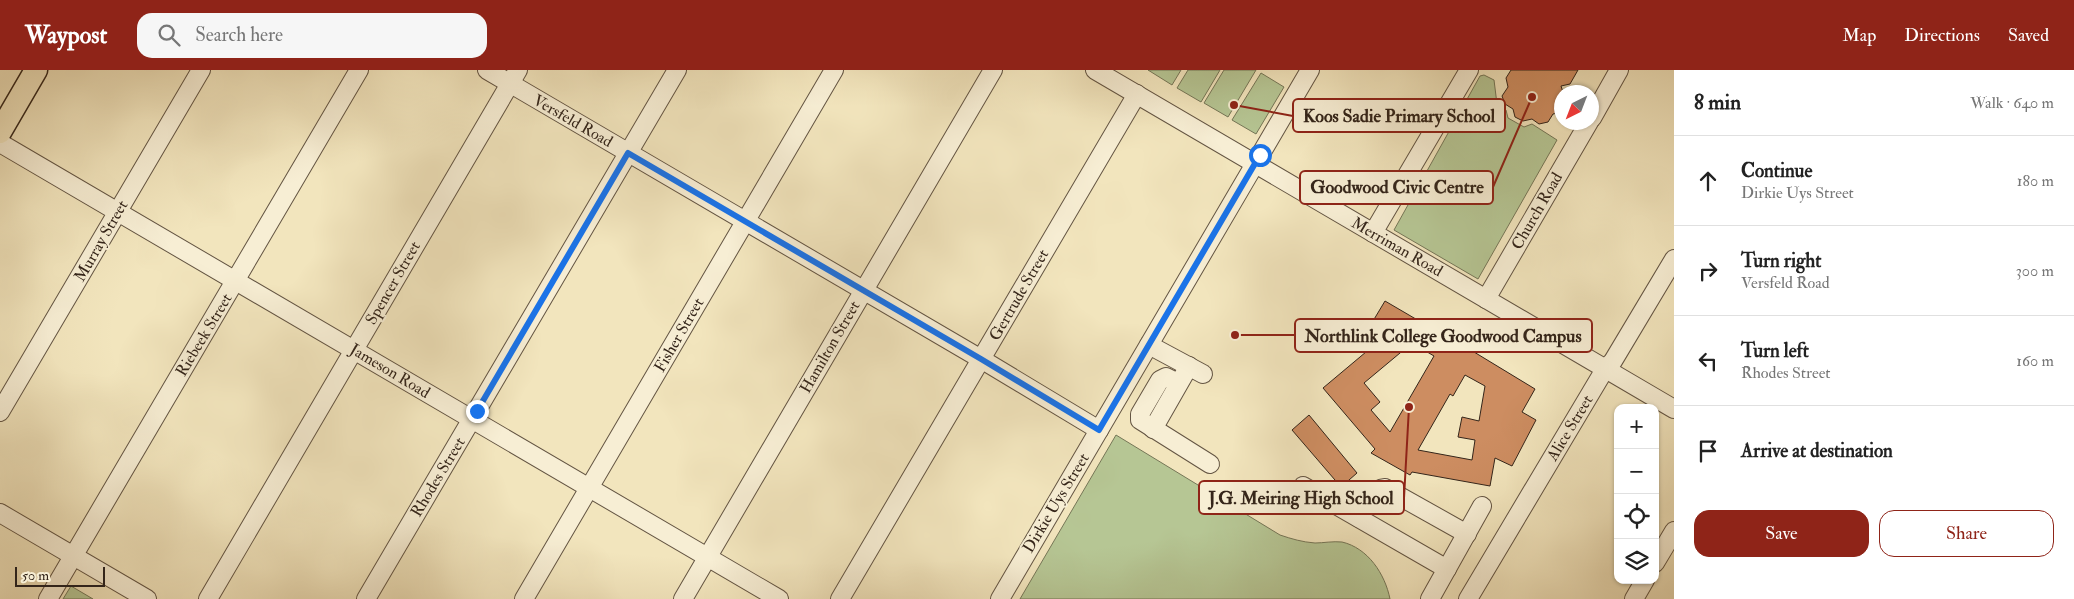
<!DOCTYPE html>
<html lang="en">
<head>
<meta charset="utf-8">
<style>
  :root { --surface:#fff; --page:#f6f6f6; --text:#222; --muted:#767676; --line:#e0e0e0; --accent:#8f2418 }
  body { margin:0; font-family:"IM FELL Double Pica",serif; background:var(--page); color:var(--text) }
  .controls { position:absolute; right:15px; bottom:15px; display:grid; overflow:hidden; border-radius:10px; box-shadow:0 1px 4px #0004 }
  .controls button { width:45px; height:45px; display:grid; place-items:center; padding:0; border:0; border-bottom:1px solid var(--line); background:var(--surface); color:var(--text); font:25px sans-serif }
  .compass { position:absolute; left:1554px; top:15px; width:45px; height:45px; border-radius:50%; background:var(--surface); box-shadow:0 1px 4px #0004; rotate:222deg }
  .scale { position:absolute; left:15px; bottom:12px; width:90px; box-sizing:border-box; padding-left:5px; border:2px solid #34251a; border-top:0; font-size:14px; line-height:18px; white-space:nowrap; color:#34251a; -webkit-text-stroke:4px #f7eed4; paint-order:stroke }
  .stop { position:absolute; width:15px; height:15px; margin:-11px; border:4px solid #1a73e8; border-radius:50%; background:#fff }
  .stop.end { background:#1a73e8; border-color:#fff; box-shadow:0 1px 5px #0008 }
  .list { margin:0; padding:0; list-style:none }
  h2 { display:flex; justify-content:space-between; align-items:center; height:65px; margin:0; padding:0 20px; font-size:21px }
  h2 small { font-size:16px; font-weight:400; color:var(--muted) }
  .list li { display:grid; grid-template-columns:32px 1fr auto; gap:15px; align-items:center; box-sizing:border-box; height:90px; padding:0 20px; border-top:1px solid var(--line) }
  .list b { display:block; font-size:19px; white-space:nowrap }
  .list p { margin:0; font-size:16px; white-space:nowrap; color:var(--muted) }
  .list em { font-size:16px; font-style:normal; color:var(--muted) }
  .actions { display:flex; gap:10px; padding:15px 20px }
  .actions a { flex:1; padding:11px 0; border:1px solid var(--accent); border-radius:15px; text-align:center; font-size:18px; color:var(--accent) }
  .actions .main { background:var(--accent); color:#fff }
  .icon { flex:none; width:28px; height:28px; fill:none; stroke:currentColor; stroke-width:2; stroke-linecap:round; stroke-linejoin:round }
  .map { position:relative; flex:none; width:1674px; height:529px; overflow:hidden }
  header { display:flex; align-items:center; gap:30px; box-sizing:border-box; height:70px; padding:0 25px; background:var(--accent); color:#fff }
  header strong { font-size:24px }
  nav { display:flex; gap:28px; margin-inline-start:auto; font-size:18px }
  .search { width:350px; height:45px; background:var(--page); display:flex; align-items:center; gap:12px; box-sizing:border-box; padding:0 18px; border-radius:15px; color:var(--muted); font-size:19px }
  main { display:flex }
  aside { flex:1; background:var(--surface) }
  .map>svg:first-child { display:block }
</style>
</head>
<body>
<header>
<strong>Waypost</strong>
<div class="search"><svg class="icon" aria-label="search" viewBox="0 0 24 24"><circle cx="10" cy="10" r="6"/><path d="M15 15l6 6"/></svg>Search here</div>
<nav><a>Map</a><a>Directions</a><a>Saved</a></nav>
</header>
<main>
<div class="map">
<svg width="1674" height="529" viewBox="0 0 1674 529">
  <rect width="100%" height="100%" fill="#f2e5bd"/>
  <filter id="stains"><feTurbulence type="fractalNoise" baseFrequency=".004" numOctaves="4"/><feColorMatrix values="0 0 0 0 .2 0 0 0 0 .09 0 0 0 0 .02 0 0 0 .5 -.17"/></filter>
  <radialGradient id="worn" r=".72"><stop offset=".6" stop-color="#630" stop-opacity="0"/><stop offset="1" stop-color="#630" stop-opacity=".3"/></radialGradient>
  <g fill="#b6c694" stroke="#757657">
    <path d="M1148,0H1181L1172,15Z"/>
    <path d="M1188,0H1220L1201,32L1177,18Z"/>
    <path d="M1224,0H1256L1228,47L1204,33Z"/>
    <path d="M1261,3L1284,17L1256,64L1232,50Z"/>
    <path d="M1484,5L1494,10L1497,34L1506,40L1508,48L1524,57L1532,54L1557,70L1478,209L1394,160L1480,6Z"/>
    <path d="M1116,365L1280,465C1292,469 1302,472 1315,473C1323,473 1333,471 1342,472C1368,478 1385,504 1390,529H1020Z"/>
    <path d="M71,516L93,529H63Z"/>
  </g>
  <g fill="#cd8d61" stroke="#34251a" fill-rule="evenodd">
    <path d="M1511,0H1578L1570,14L1561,16L1563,22L1559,33L1562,42L1553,44L1548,52L1539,54L1532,49L1523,51L1515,47L1513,39L1505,34L1502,26L1508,17L1506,8Z"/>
    <path d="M1385,231L1450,269L1451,268L1535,319L1522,342L1536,350L1512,396L1495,388L1490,416L1412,402L1410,405L1371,383L1375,379L1323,318L1391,261L1373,251ZM1412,273L1434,286L1390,362L1371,340L1380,332L1364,313ZM1465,305L1485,316L1479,351L1462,347L1458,367L1475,370L1472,390L1418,380L1450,324L1453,326Z"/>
    <path d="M1309,345L1357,403L1341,417L1292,360Z"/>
  </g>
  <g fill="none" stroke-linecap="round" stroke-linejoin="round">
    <defs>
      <g id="minor">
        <path d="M487,0L981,289L1099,360"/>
        <path d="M1095,0L1674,339"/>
        <path d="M1592,48L1619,0"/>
        <path d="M0,73L779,529"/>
        <path d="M1373,163L1469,0"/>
        <path d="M1486,229L1589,52"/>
        <path d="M1149,275L1203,304"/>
        <path d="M1178,313L1166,307L1160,310L1140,344V350L1210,394"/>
        <path d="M0,342L201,0"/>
        <path d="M1153,359L1189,296"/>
        <path d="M1303,416L1447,499"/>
        <path d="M0,443L147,529"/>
        <path d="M1359,448C1365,437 1371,419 1385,418L1467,464"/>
        <path d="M1655,493L1674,461"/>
        <path d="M48,529L359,0"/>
        <path d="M208,529L518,0"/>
        <path d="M366,529L677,0"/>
        <path d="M524,529L834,0"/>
        <path d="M683,529L993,0"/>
        <path d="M840,529L1137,24"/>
        <path d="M1000,529L1310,0"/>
        <path d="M1430,529L1482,436"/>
        <path d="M1468,529L1605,299L1613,291L1674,189"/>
        <path d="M1634,529L1645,510"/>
      </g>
      <path id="major" d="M0,62L36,0"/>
    </defs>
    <use href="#minor" stroke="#645543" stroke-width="20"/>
    <use href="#major" stroke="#34251a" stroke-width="25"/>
    <use href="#minor" stroke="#f7eed4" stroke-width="18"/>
    <use href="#major" stroke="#f2e5bd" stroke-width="22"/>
  </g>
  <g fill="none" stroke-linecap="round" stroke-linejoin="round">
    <path stroke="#1a73e8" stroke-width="6" d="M477,341L628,83L981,289L1099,360L1260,85"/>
  </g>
  <g text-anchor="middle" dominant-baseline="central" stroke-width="4" stroke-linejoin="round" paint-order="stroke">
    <g font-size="16" fill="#34251a" stroke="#f7eed4">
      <text transform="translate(573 51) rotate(30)">Versfeld Road</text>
      <text transform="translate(1537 141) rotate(-60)">Church Road</text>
      <text transform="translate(101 171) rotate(-60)">Murray Street</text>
      <text transform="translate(1397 177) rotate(30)">Merriman Road</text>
      <text transform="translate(393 213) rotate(-60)">Spencer Street</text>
      <text transform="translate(1019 225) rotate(-60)">Gertrude Street</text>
      <text transform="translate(204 265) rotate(-59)">Riebeek Street</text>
      <text transform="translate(679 265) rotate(-60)">Fisher Street</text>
      <text transform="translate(830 277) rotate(-60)">Hamilton Street</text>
      <text transform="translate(390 301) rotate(31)">Jameson Road</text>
      <text transform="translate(1570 358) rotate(-59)">Alice Street</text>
      <text transform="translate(438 407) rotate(-59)">Rhodes Street</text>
      <text transform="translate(1056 433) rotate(-59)">Dirkie Uys Street</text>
    </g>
  </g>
  <path fill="none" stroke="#8f2418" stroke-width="2" d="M1234 35L1293 46M1532 27L1493 117M1235 265L1295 265M1409 337L1404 428"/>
  <g fill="#8f2418" stroke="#f7eed4" stroke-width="2">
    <circle cx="1234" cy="35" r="5"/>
    <circle cx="1532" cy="27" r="5"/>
    <circle cx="1235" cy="265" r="5"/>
    <circle cx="1409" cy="337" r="5"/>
  </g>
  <g fill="#f7eed4" stroke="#8f2418" stroke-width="2">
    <rect x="1293" y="29" width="212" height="33" rx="5"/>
    <rect x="1300" y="101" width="193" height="33" rx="5"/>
    <rect x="1295" y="249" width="297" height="33" rx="5"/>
    <rect x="1199" y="411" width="205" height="33" rx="5"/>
  </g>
  <g font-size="18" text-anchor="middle" font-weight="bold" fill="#34251a">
    <text x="1399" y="52">Koos Sadie Primary School</text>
    <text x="1397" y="123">Goodwood Civic Centre</text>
    <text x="1443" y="272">Northlink College Goodwood Campus</text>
    <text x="1301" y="434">J.G. Meiring High School</text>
  </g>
  <rect width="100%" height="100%" filter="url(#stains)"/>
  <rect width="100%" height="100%" fill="url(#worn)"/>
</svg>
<div class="controls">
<button>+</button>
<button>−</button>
<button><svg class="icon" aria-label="locate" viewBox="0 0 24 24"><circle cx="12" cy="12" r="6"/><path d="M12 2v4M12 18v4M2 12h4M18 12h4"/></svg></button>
<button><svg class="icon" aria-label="layers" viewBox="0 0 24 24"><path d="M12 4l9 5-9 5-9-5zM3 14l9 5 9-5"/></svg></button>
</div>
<svg class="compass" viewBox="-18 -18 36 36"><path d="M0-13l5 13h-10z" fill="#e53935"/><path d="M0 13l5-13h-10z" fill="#767676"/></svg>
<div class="scale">50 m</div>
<div class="stop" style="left:1260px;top:85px"></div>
<div class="stop end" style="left:477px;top:341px"></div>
</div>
<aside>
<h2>8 min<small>Walk · 640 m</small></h2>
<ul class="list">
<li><svg class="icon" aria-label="ahead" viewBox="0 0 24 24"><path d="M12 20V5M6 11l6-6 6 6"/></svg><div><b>Continue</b><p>Dirkie Uys Street</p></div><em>180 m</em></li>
<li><svg class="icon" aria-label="right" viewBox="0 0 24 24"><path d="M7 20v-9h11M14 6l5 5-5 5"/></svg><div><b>Turn right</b><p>Versfeld Road</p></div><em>300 m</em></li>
<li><svg class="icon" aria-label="left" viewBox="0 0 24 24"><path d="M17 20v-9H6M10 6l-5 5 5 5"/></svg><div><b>Turn left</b><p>Rhodes Street</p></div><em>160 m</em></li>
<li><svg class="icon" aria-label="arrive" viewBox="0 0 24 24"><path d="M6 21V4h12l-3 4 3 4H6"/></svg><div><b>Arrive at destination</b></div></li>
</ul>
<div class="actions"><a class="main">Save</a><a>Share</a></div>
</aside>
</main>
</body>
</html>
